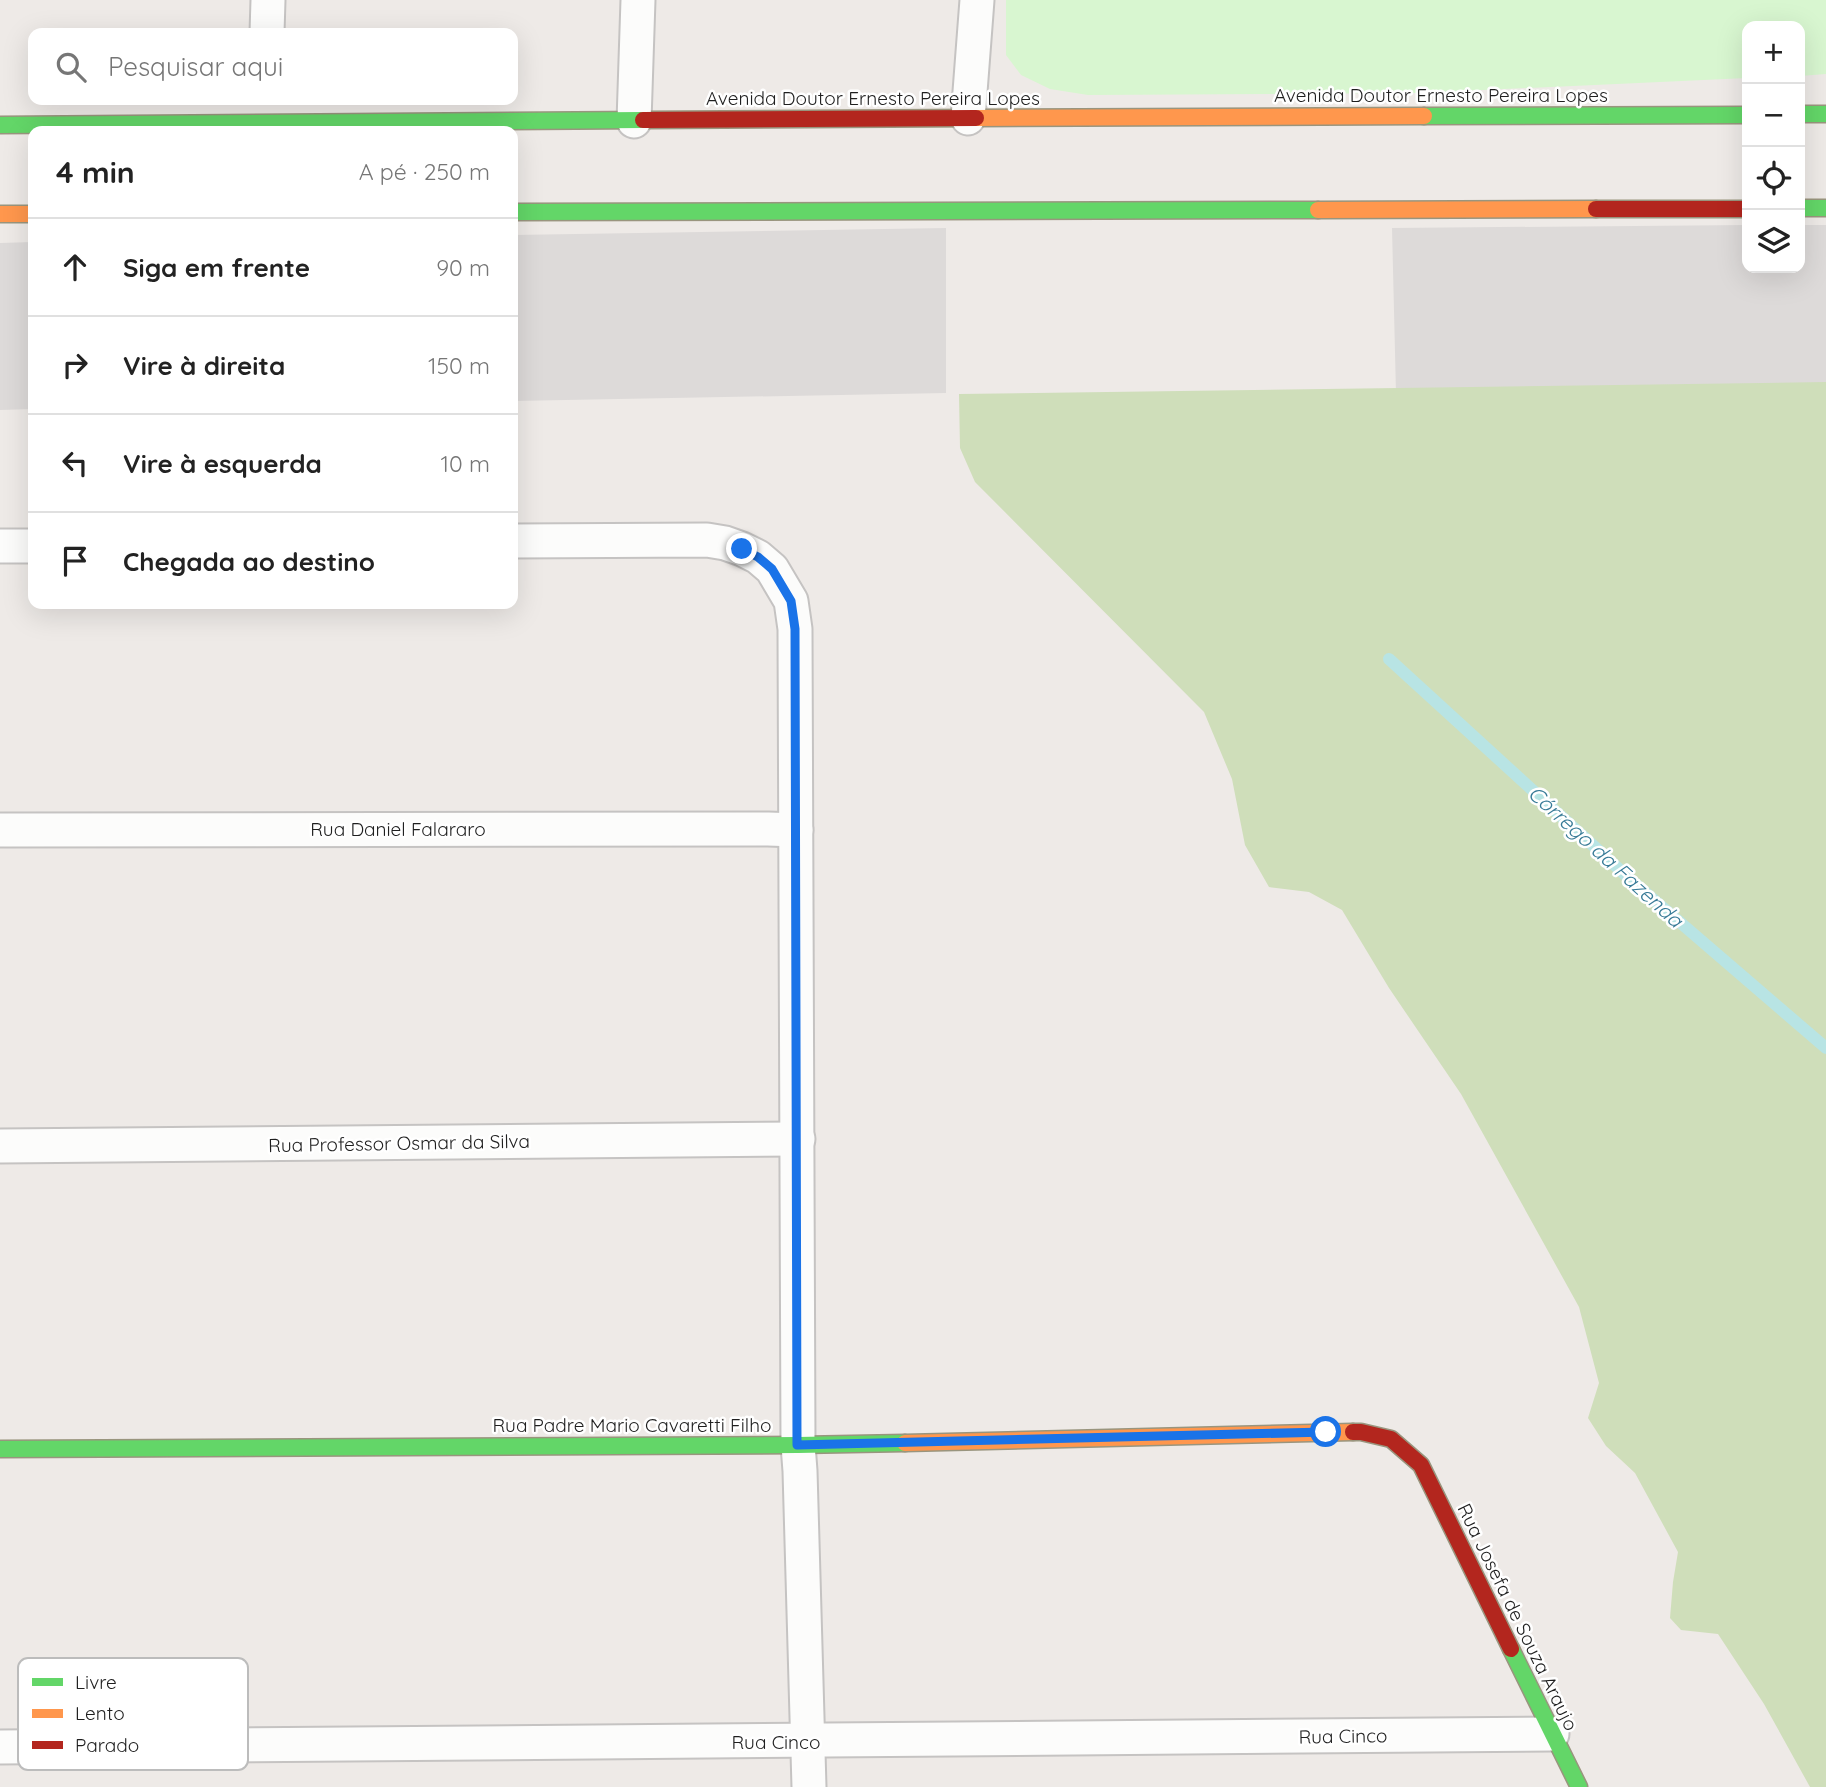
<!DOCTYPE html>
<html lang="pt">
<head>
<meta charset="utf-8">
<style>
  :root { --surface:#fff; --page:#f6f6f6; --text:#222; --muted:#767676; --line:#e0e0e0 }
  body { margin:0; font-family:Quicksand,sans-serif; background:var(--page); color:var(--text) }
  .controls { position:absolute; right:21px; top:21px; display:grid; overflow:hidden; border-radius:14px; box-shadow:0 7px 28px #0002 }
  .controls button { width:63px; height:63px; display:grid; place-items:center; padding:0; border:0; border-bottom:2px solid var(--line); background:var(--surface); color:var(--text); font:35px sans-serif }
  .stop { position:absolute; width:21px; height:21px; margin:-16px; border:5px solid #1a73e8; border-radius:50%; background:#fff }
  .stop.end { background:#1a73e8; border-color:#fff; box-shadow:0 2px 7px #0008 }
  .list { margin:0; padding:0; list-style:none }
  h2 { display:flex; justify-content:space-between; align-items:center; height:91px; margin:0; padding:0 28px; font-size:30px }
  h2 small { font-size:23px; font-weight:400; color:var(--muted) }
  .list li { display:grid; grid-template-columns:46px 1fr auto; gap:21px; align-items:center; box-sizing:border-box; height:98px; padding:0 28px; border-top:2px solid var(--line) }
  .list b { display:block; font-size:26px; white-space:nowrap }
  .list em { font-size:23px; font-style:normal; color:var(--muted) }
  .icon { flex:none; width:38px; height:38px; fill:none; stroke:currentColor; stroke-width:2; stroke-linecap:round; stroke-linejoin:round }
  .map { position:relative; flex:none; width:1826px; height:1787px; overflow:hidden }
  .search { position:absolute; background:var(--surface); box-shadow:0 7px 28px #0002; left:28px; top:28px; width:490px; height:77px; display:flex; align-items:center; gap:18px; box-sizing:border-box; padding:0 24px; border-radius:14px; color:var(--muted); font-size:26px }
  .panel { position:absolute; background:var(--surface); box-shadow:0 7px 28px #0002; left:28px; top:126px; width:490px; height:483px; border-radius:14px }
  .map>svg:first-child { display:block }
</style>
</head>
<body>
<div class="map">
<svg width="1826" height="1787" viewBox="0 0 1826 1787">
  <rect width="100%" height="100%" fill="#eeeae7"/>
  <g fill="#dddad9">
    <path d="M1747,225V268H1800V225H1826V386L1396,393L1392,228Z"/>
    <path d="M946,228V393L513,401V235Z"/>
    <path d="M33,242V409L0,410V243Z"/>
  </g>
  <path fill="#cfdeba" d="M1826,382V1787H1810L1764,1704L1718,1634L1681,1630L1670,1618L1673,1582L1678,1552L1635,1473L1606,1446L1588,1418L1599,1383L1579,1307L1461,1094L1389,988L1342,910L1309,892L1269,887L1245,845L1232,779L1204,712L975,482L960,448L959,394Z"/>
  <path fill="#d8f6d0" d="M1006,0H1826V74L1800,76V26H1747V78L1417,93L1088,95L1050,89L1021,75L1006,55Z"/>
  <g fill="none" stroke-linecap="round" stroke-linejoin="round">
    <path stroke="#b8e4e4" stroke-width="12" d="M1389,659L1632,881L1826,1048"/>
    <defs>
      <g id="street">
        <path d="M267,33L268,0"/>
        <path d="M968,118L977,0"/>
        <path d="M634,121L638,0"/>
        <path d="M513,541L707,540L725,543L742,549L758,557L772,569L791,601L795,629L798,1445L800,1471L809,1787"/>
        <path d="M0,546H33"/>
        <path d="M0,830L768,829L796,830"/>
        <path d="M0,1146L798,1139"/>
        <path d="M0,1747L1552,1734"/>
      </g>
      <g id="fast">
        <path d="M1800,114H1826"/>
        <path d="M1424,116L1747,115"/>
        <path d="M0,125L643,120"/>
        <path d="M1800,208H1826"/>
        <path d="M513,212L1318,210"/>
        <path d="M0,1449L798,1445L905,1443"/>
        <path d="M1511,1649L1579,1787"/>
      </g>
      <g id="slow">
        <path d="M976,118L1424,116"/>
        <path d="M1318,210L1596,209"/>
        <path d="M0,214H33"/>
        <path d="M905,1443L1353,1432"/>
      </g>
      <g id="jam">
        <path d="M643,120L976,118"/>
        <path d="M1596,209H1747"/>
        <path d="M1353,1432H1361L1391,1439L1421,1465L1511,1649"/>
      </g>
    </defs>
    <use href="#street" stroke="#c5c3c2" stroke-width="37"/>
    <use href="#fast" stroke="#99957e" stroke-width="19"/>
    <use href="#slow" stroke="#99957e" stroke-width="19"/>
    <use href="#jam" stroke="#99957e" stroke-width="19"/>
    <use href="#street" stroke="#fcfcfb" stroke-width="33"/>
    <use href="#fast" stroke="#63d668" stroke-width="16"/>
    <use href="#slow" stroke="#ff974d" stroke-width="16"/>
    <use href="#jam" stroke="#b3261e" stroke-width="16"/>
  </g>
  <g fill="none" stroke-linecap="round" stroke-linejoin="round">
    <path stroke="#1a73e8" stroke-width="9" d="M742,549L758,557L772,569L791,601L795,629L797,1445L1326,1432"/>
  </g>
  <g text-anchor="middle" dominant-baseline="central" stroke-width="5" stroke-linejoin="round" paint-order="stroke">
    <g font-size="19" fill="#1f1f1f" stroke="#fff">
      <text x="1441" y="95">Avenida Doutor Ernesto Pereira Lopes</text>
      <text x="873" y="98">Avenida Doutor Ernesto Pereira Lopes</text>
      <text x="398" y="829">Rua Daniel Falararo</text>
      <text transform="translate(399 1143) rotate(-1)">Rua Professor Osmar da Silva</text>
      <text x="632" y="1425">Rua Padre Mario Cavaretti Filho</text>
      <text transform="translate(1518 1617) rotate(64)">Rua Josefa de Souza Araujo</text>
      <text transform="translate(1343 1736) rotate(-1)">Rua Cinco</text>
      <text x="776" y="1742">Rua Cinco</text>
    </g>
    <g font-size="21" font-style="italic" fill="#387b97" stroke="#fff">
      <text transform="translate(1606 856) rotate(42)">Córrego da Fazenda</text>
    </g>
  </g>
  <rect x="18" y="1658" width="230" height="112" rx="10" fill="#fff" stroke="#bcbcbc" stroke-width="2"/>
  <rect x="32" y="1678" width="31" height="8" fill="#63d668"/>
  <rect x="32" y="1709" width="31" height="9" fill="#ff974d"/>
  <rect x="32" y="1741" width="31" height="8" fill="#b3261e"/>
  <g font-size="19" fill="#1f1f1f">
    <text x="75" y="1689">Livre</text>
    <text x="75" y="1720">Lento</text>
    <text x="75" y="1752">Parado</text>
  </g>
</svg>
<div class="controls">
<button>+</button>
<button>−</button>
<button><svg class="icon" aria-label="locate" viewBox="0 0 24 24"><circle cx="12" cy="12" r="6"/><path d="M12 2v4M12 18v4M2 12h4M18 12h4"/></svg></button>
<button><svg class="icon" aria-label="layers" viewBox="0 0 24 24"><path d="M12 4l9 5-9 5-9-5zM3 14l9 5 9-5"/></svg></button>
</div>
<div class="stop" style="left:1326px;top:1432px"></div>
<div class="stop end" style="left:742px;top:549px"></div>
<div class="search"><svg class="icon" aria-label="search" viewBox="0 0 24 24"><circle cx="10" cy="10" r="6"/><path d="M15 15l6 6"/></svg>Pesquisar aqui</div>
<section class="panel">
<h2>4 min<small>A pé · 250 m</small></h2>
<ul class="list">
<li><svg class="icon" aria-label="ahead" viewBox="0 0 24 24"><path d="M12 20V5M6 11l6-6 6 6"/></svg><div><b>Siga em frente</b></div><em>90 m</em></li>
<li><svg class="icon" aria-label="right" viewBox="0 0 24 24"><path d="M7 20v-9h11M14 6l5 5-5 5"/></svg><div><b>Vire à direita</b></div><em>150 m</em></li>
<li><svg class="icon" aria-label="left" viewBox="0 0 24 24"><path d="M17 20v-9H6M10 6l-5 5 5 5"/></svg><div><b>Vire à esquerda</b></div><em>10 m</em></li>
<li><svg class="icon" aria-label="arrive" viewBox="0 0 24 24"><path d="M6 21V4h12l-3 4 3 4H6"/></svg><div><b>Chegada ao destino</b></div></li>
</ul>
</section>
</div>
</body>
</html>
